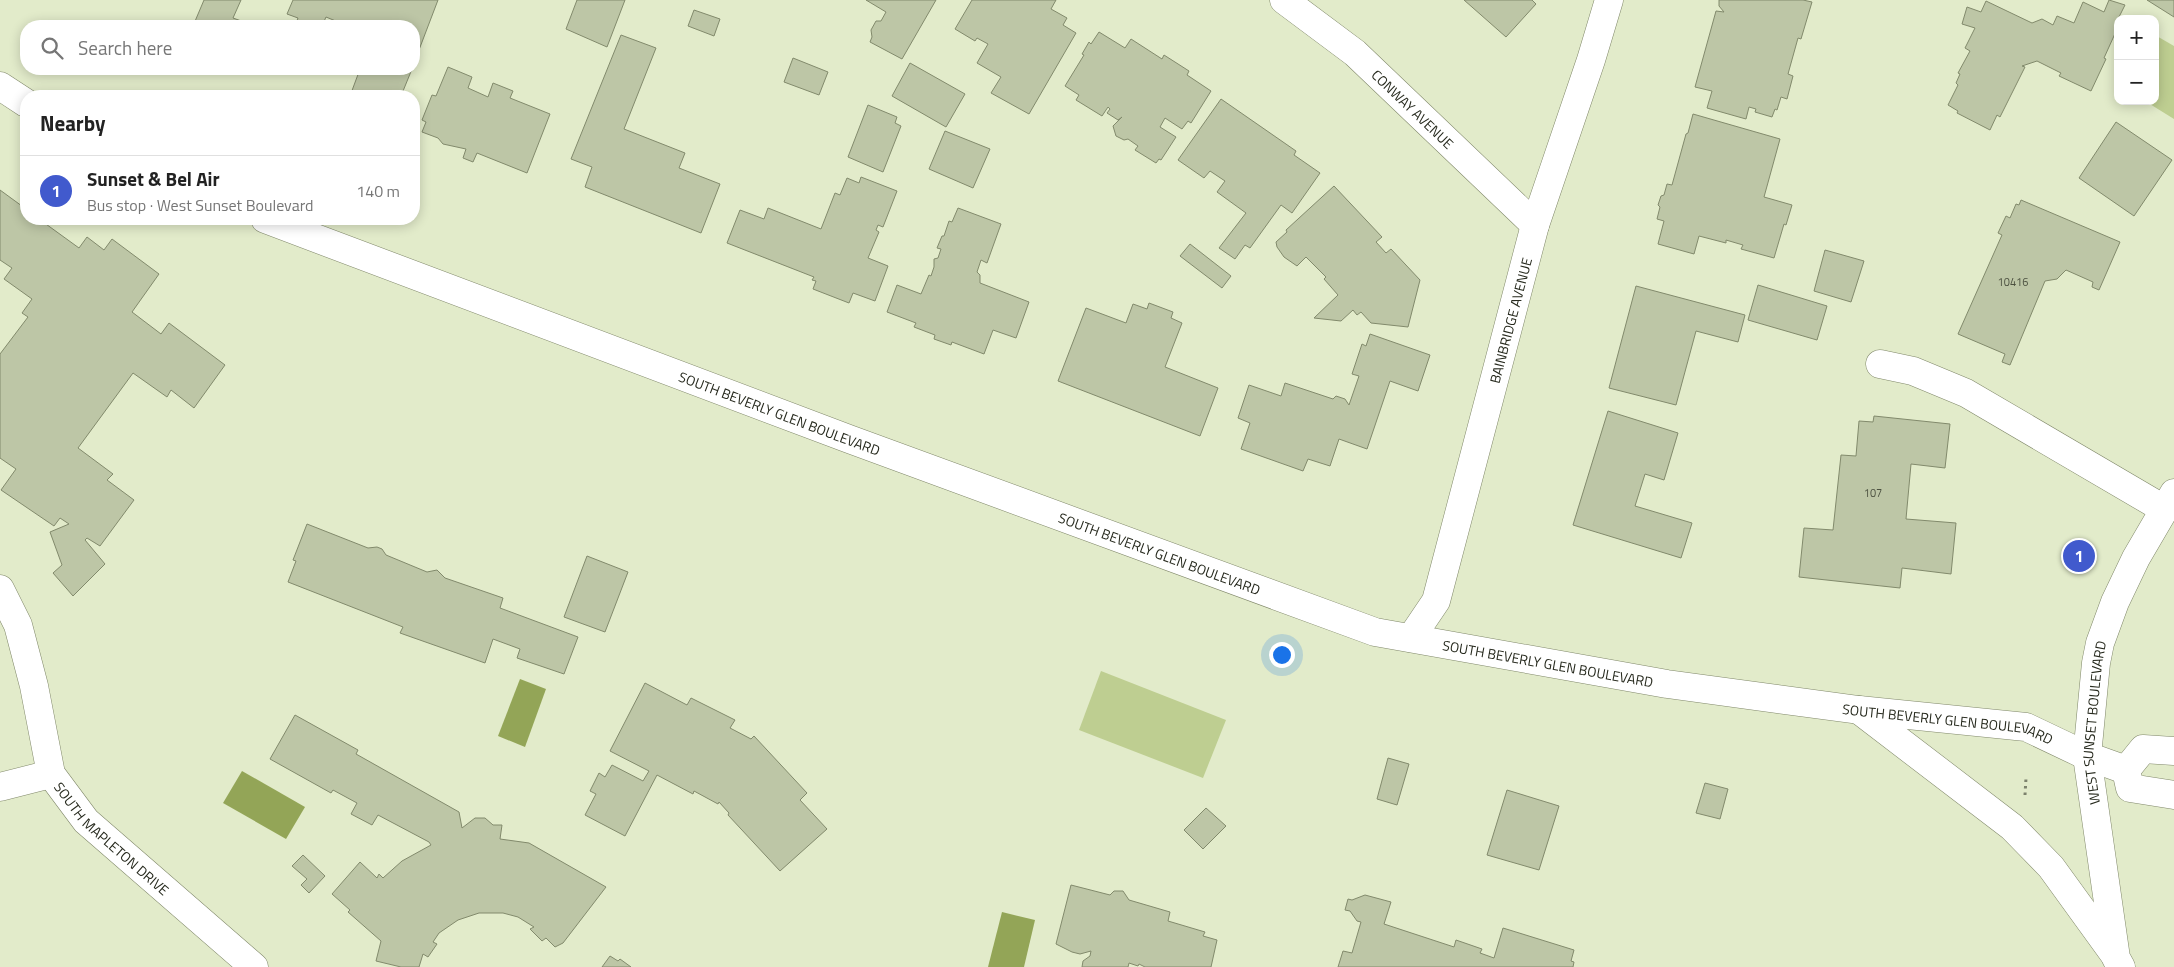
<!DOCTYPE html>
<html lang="en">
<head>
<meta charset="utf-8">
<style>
  :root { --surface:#fff; --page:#f2f2f2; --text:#222; --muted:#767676; --line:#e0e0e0; --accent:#415acd }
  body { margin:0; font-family:"Titillium Web",sans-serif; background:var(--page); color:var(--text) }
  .controls { position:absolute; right:15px; top:15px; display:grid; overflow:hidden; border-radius:10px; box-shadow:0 2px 12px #0003 }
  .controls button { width:45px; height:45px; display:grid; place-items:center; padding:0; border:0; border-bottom:1px solid var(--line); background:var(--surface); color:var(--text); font:25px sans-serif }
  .you { position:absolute; left:1281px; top:654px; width:18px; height:18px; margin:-12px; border:4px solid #fff; border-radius:50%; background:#1a73e8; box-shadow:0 0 0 8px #1a73e833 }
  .badge { display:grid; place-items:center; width:32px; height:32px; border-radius:50%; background:var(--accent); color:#fff; font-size:16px; font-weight:700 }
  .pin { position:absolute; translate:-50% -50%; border:2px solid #fff; box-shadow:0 1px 5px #0006 }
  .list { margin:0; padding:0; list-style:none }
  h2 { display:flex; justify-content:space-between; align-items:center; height:65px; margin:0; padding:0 20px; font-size:21px }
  h2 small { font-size:16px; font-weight:400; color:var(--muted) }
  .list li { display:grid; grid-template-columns:32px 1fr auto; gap:15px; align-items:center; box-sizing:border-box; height:70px; padding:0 20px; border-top:1px solid var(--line) }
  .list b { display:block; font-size:19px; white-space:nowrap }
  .list p { margin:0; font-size:16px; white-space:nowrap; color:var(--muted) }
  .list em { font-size:16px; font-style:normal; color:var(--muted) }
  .icon { flex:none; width:28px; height:28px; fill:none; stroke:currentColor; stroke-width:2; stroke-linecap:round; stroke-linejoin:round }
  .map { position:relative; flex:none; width:2174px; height:967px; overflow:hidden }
  .search { position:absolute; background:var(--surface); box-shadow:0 2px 12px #0003; left:20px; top:20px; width:400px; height:55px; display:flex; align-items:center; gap:12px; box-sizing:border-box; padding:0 18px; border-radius:20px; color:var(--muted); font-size:19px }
  .panel { position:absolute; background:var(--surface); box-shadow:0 2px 12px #0003; left:20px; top:90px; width:400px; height:135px; border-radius:20px }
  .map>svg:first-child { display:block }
</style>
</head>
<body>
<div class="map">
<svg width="2174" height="967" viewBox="0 0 2174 967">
  <rect width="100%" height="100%" fill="#e2ebca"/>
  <g fill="#bece91">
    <path d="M2155,35L2174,46V119L2145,101H2155Z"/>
    <path d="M1101,671L1226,720L1203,778L1079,730Z"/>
  </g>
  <g fill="#93a557">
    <path d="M520,679L546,689L525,747L498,736Z"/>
    <path d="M242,771L305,807L286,839L223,803Z"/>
    <path d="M1002,912L1035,920L1024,967H988Z"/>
  </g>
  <g fill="#bdc6a6" stroke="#828a6c">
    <path d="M204,0H241L233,18L244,22L243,26H193Z"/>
    <path d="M293,0H438L414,63V26H344L343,24L326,17L322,26L313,24L312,26H304L296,23L298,18L287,14Z"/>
    <path d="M577,0H625L607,47L566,29Z"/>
    <path d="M866,0H936L902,59L870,42L872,37L871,30L876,21H881L886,12Z"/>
    <path d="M972,0H1056L1051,9L1067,18L1063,25L1076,33L1029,114L991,93L1001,77L977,63L988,44L977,38L975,41L955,29Z"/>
    <path d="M1464,0H1532L1536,4L1506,37Z"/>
    <path d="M1719,0H1803L1812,2L1801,39L1798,38L1788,74L1793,76L1787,99L1781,97L1777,110L1775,109L1772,117L1755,112L1756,109L1749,107L1746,119L1707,108L1712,91L1695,87L1716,11L1724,12L1719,6Z"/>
    <path d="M2109,0L2125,5L2118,19V27L2104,58L2106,59L2091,91L2059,76L2061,73L2037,61L2022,66L2025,67L2000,117L1997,115L1990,130L1957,113L1958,111L1948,105L1958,85L1956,83L1960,74L1958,73L1970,51L1965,48L1975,28L1962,24L1967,7L1981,12L1986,1L2032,23L2042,19L2053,25L2057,16L2074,23L2083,2L2104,12Z"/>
    <path d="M2147,0H2174V17Z"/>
    <path d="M694,10L720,19L714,36L688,26Z"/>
    <path d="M1099,32L1125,48L1131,39L1162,59L1164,55L1189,71L1187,75L1211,91L1191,123L1188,121L1182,129L1165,118L1160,127L1176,137L1161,160L1159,159L1156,163L1135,150L1138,146L1128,139L1124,140L1116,136L1113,126L1122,117L1118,120L1107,113L1110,109L1108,107L1102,116L1076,100L1079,95L1065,86L1084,55L1082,54L1089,42L1091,44Z"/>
    <path d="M621,35L656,48L624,129L685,153L679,168L720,184L701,233L585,187L592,167L571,159Z"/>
    <path d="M793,58L828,72L819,95L784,82Z"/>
    <path d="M910,63L965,94L946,127L892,96Z"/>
    <path d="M448,67L472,77L468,88L488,97L493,83L513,91L510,98L550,114L527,173L477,153L473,162L463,158L466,149L443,144L438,138L422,132L426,122L422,120L432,95L436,96Z"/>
    <path d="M360,69H412L401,96H350Z"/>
    <path d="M1221,99L1296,151L1294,155L1320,173L1292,213L1281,205L1250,248L1245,245L1235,259L1219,248L1246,213L1217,192L1225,181L1210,171L1204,178L1178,160Z"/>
    <path d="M868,105L897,117L895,123L901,126L883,172L848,157Z"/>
    <path d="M1693,114L1780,139L1764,197L1792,205L1786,225L1784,224L1774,258L1741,249L1743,245L1726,240V243L1699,236L1694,254L1658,244L1664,221L1657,219L1660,207L1658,205L1661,196L1664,195L1667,184L1672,185L1686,134L1688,133Z"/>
    <path d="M2116,122L2172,160L2134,216L2079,178Z"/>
    <path d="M945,131L990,149L973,188L929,169Z"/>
    <path d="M861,177L897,191L883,227L878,225L876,230L879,232L868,258L888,266L875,301L853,293L849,303L813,289L816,281L812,280L814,277L727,243L740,210L764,219L768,208L821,229L835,193L840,195L847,178L859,183Z"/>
    <path d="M1334,186L1382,237L1376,242L1386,253L1391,249L1420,280L1408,327L1371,323L1361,312L1357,315L1353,310L1341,321L1314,318L1338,295L1324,279L1326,277L1306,257L1297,266L1284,257L1277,247L1276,242L1287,232L1286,230Z"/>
    <path d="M0,190L26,209V219H39L79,248L87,237L104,250L112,239L159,274L132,312L161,334L169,323L225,365L194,408L171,390L167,397L133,373L78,448L113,474L107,480L134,500L100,546L87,538L85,540L105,564L73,596L53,573L62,565L50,532L69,524L60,518L54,526L1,490L16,469L0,458V354L28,317L22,313L32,299L4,279L12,268L0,260Z"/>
    <path d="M2021,200L2120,242L2099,290L2092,287L2093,282L2066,270L2057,279L2045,281L2010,365L2002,362L2005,354L1958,334L2002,235L1998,233L2006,216L2010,218L2016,204L2019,205Z"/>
    <path d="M958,208L1001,224L987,263L981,260L977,272L980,275V283L1029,302L1016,338L993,330L984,354L952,342L951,345L934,339L935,335L914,327L916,323L887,312L897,285L921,294L929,275L931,276L934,267V259L938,258L941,249L937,248L942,236H944L949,221L952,222Z"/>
    <path d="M1190,244L1231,276L1222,288L1180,256Z"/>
    <path d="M1825,250L1864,261L1851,302L1814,291Z"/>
    <path d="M1758,285L1827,306L1817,340L1748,320Z"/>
    <path d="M1636,286L1745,315L1738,342L1696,331L1676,405L1609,388Z"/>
    <path d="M1149,303L1173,312L1171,318L1182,323L1165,367L1218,388L1200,436L1058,381L1086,308L1126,323L1133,304L1147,309Z"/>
    <path d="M1370,334L1430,355L1418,391L1390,381L1367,449L1339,439L1330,466L1308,459L1303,471L1241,449L1250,423L1238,418L1249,385L1281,396L1285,383L1333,399L1336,396L1345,399L1349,405L1359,376L1352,374L1362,344L1366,346Z"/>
    <path d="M1608,411L1678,433L1664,480L1645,474L1635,506L1692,523L1681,558L1573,525Z"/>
    <path d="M1874,416L1950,424L1945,468L1911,464L1906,519L1956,523L1951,574L1902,568L1900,588L1799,577L1804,528L1833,530L1841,455L1856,456L1859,421L1873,422Z"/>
    <path d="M307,524L368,548L377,547L382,549L386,555L427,572L437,570L445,578L503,598L500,608L578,637L564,674L517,658L520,649L493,639L485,663L400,633L403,627L288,582L296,561L293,560Z"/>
    <path d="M587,556L628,572L605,632L564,617Z"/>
    <path d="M645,683L687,705L691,698L735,720L730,728L751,739L754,736L807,793L800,800L827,829L780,871L728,815L729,813L719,802L718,804L694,791L693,794L657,775L625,836L585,815L596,794L590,791L599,773L605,777L612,765L643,781L649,771L610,751Z"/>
    <path d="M295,715L358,750L356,754L459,812L462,828L475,818H485L493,825H502L500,839L529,843L606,887L563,943L555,947L546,938L542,941L530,929L534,927L518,917L503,913H479L458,920L439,933L433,942L437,944L428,957L423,954L419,967H401L376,961L381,941L348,912L350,910L332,894L360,862L377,878L379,874L383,878L402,861L431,845L429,842L378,815L372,825L351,814L357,803L333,790L331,793L270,759Z"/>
    <path d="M1388,758L1409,764L1397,805L1377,799Z"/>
    <path d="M1705,783L1728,789L1720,819L1696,813Z"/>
    <path d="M1507,790L1559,806L1539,870L1487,855Z"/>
    <path d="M1206,808L1226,826L1203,849L1184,830Z"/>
    <path d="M303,855L325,876L309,893L301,885L307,879L292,866Z"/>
    <path d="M1071,885L1110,895L1114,891H1123L1129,900L1170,912L1168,921L1205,932L1203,936L1217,940L1211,967H1145L1139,964L1138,966L1129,963L1128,967H1082L1083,961L1090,956L1091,951L1080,954L1072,952L1056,944Z"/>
    <path d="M1365,895L1391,902L1384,924L1454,947L1456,940L1482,949L1480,953L1494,958L1503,928L1574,950L1571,961L1574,962L1573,967H1338L1343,951L1352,953L1361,922L1357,921L1350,911L1345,910L1348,899L1352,900Z"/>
    <path d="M610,956L618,961L620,959L631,967H602Z"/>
  </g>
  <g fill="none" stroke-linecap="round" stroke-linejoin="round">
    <defs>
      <g id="minor">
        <path id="s1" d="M1284,0L1355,53L1535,225"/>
        <path d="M1880,364L1913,371L1966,393L2164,509"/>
        <path id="s2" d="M0,589L18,625L34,686L51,774L86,821L254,967"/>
        <path id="s3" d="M1411,638L1436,601L1535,225L1591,60L1609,0"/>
        <path d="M2087,756L2126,770"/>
        <path d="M2126,770L2130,788L2174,795"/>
        <path d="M2126,770L2143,749L2174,751"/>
        <path d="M0,787L51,774"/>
      </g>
      <g id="major">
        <path d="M0,86L26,103"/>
        <path id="s4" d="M265,219L849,439L1375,632L1667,684L1859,710L2026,727L2087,756"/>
        <path d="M1859,710L2012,827L2051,867L2114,954"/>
        <path id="s5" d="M2121,967L2116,958L2087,756L2096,663L2100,643L2115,602L2136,558L2174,493"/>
      </g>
    </defs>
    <use href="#minor" stroke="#80886a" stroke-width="29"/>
    <use href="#major" stroke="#80886a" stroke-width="29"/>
    <path stroke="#7c826c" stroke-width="3" stroke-dasharray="2.5 4" stroke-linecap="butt" d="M2025,795L2026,778"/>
    <use href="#minor" stroke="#fff" stroke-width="28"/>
    <use href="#major" stroke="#fff" stroke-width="28"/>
  </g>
  <g text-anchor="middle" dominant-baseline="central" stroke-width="5" stroke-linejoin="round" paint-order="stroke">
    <g font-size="11" fill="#4c5140">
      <text x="2013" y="282">10416</text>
      <text x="1873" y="493">107</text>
    </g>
    <g font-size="14" fill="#272a1e" stroke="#eff8d7">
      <text stroke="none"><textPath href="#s1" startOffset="169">CONWAY AVENUE</textPath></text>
      <text stroke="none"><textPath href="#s3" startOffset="335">BAINBRIDGE AVENUE</textPath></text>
      <text stroke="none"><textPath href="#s4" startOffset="550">SOUTH BEVERLY GLEN BOULEVARD</textPath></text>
      <text stroke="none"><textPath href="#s4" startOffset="955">SOUTH BEVERLY GLEN BOULEVARD</textPath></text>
      <text stroke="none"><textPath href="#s4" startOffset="1360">SOUTH BEVERLY GLEN BOULEVARD</textPath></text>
      <text stroke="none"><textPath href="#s5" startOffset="248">WEST SUNSET BOULEVARD</textPath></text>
      <text stroke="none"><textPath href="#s4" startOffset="1765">SOUTH BEVERLY GLEN BOULEVARD</textPath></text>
      <text stroke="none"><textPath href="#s2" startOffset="282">SOUTH MAPLETON DRIVE</textPath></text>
    </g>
  </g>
</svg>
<div class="controls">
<button>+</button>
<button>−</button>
</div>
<div class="you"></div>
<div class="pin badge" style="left:2079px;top:556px">1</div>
<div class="search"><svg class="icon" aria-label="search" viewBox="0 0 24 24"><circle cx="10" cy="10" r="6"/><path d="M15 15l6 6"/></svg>Search here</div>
<section class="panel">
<h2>Nearby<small></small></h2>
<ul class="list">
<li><span class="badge">1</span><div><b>Sunset &amp; Bel Air</b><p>Bus stop · West Sunset Boulevard</p></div><em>140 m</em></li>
</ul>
</section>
</div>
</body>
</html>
